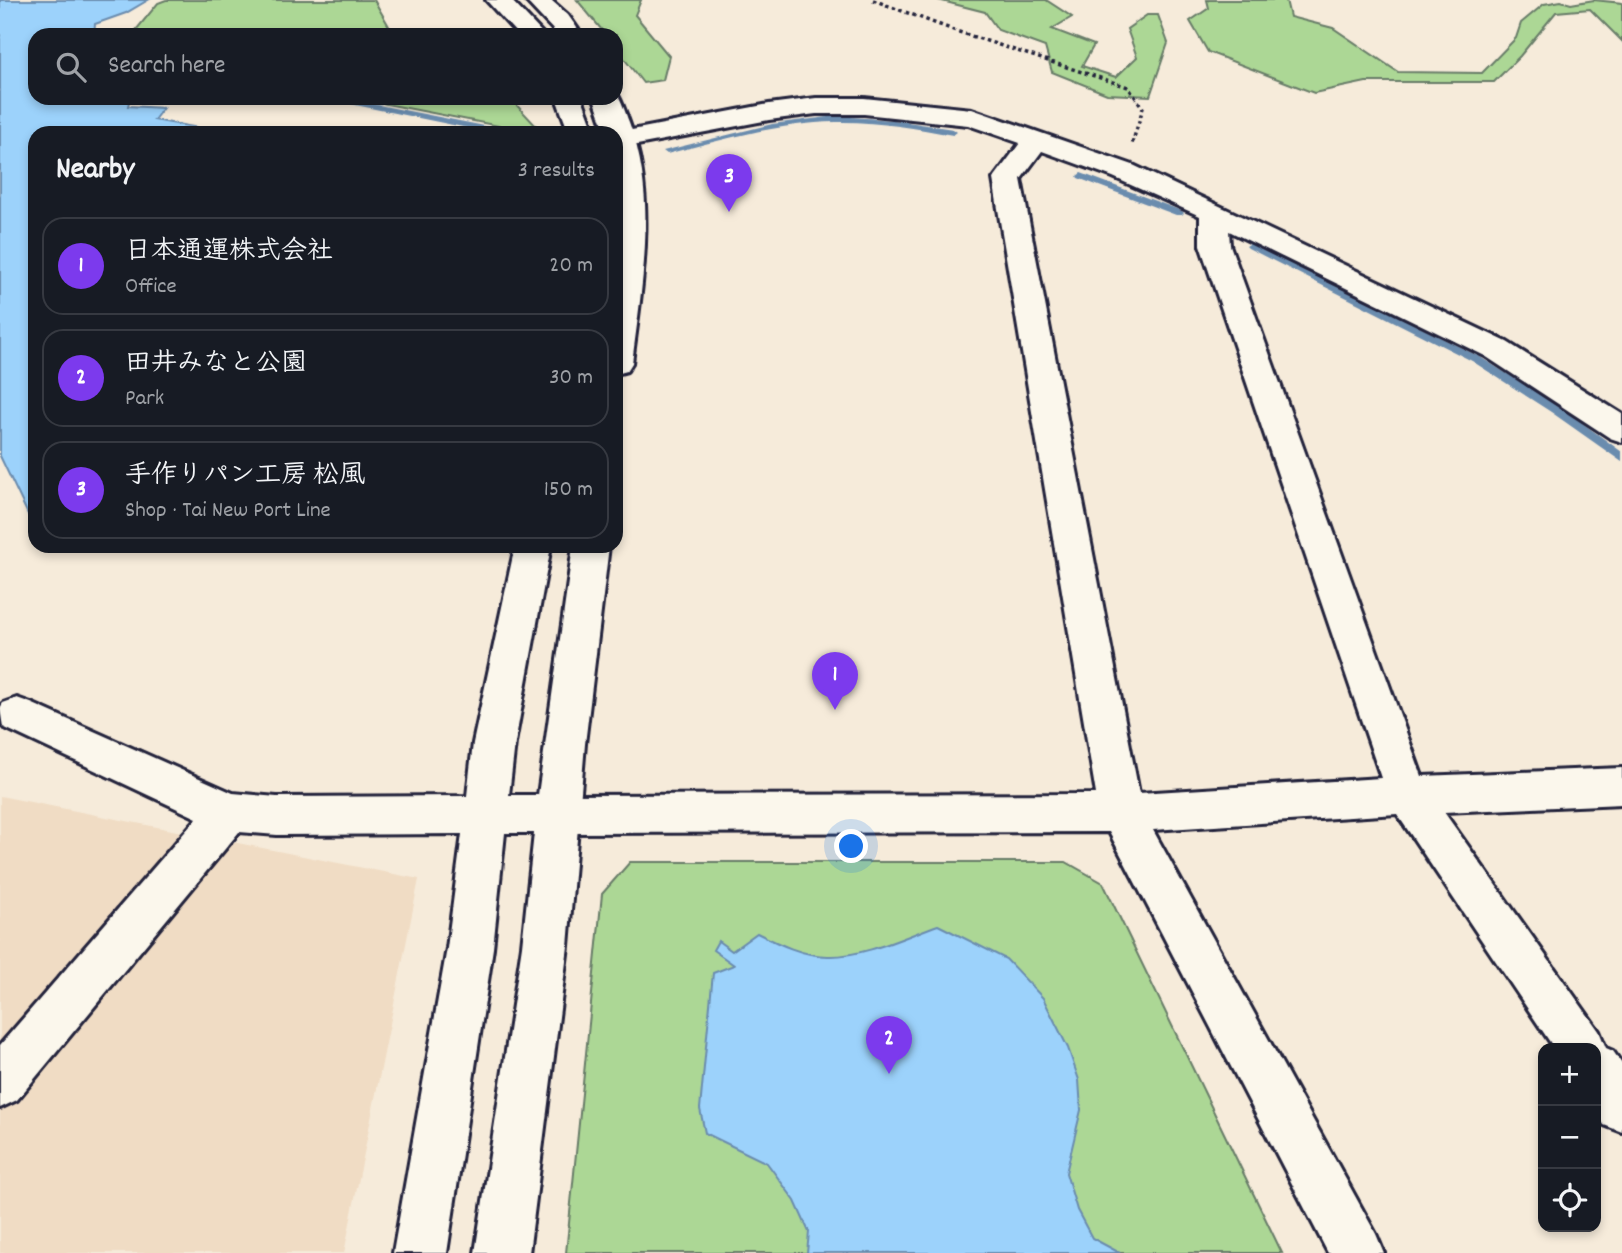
<!DOCTYPE html>
<html lang="en">
<head>
<meta charset="utf-8">
<style>
  :root { --surface:#171b24; --page:#242831; --text:#f1f3f6; --muted:#9ea1a6; --line:#363941; --accent:#7c3aed }
  body { margin:0; font-family:Dekko,"Klee One",sans-serif; background:var(--page); color:var(--text) }
  .controls { position:absolute; right:21px; bottom:21px; display:grid; overflow:hidden; border-radius:14px; box-shadow:0 4px 10px #0003 }
  .controls button { width:63px; height:63px; display:grid; place-items:center; padding:0; border:0; border-bottom:2px solid var(--line); background:var(--surface); color:var(--text); font:35px sans-serif }
  .you { position:absolute; left:852px; top:847px; width:24px; height:24px; margin:-18px; border:5px solid #fff; border-radius:50%; background:#1a73e8; box-shadow:0 0 0 10px #1a73e833 }
  .badge { display:grid; place-items:center; width:46px; height:46px; border-radius:50%; background:var(--accent); color:#fff; font-size:23px; font-weight:700 }
  .pin { position:absolute; translate:-50% -58px; filter:drop-shadow(0 2px 4px #0008) }
  .pin::after { content:''; position:absolute; top:37px; width:24px; height:21px; background:inherit; clip-path:polygon(0 0,100% 0,50% 100%) }
  .list { margin:0; padding:0; list-style:none }
  h2 { display:flex; justify-content:space-between; align-items:center; height:91px; margin:0; padding:0 28px; font-size:30px }
  h2 small { font-size:23px; font-weight:400; color:var(--muted) }
  .list li { display:grid; grid-template-columns:46px 1fr auto; gap:21px; align-items:center; box-sizing:border-box; height:98px; margin:0 14px 14px; padding:0 14px; border:2px solid var(--line); border-radius:21px }
  .list b { display:block; font-size:26px; white-space:nowrap }
  .list p { margin:0; font-size:23px; white-space:nowrap; color:var(--muted) }
  .list em { font-size:23px; font-style:normal; color:var(--muted) }
  .icon { flex:none; width:38px; height:38px; fill:none; stroke:currentColor; stroke-width:2; stroke-linecap:round; stroke-linejoin:round }
  .map { position:relative; flex:none; width:1622px; height:1253px; overflow:hidden }
  .search { position:absolute; background:var(--surface); box-shadow:0 4px 10px #0003; left:28px; top:28px; width:595px; height:77px; display:flex; align-items:center; gap:18px; box-sizing:border-box; padding:0 24px; border-radius:21px; color:var(--muted); font-size:26px }
  .panel { position:absolute; background:var(--surface); box-shadow:0 4px 10px #0003; left:28px; top:126px; width:595px; height:427px; border-radius:21px }
  .map>svg:first-child { display:block }
</style>
</head>
<body>
<div class="map">
<svg width="1622" height="1253" viewBox="0 0 1622 1253">
  <rect width="100%" height="100%" fill="#f6ebda"/>
  <filter id="ink" filterUnits="userSpaceOnUse"><feTurbulence type="fractalNoise" baseFrequency=".0143" numOctaves="2"/><feDisplacementMap in="SourceGraphic" scale="14" xChannelSelector="R" yChannelSelector="G"/><feConvolveMatrix kernelMatrix="1 2 1 2 8 2 1 2 1" color-interpolation-filters="sRGB"/></filter>
  <g filter="url(#ink)">
    <path fill="#f0dcc4" d="M0,796L419,879L344,1253H0Z"/>
    <g fill="#acd795" stroke="#677c68" stroke-width="2">
      <path d="M166,0H374L394,35H132L158,3Z"/>
      <path d="M577,0H641L635,15L669,56L663,80L643,83L616,48V35H606Z"/>
      <path d="M938,0H1046L1072,17L1052,29L1094,45L1082,66L1116,77L1137,57L1127,29L1147,15H1158L1168,43L1150,96L1107,94L1052,72L1045,47L998,30L985,12Z"/>
      <path d="M1207,0H1286L1290,17L1333,28L1398,72L1482,73L1516,38L1521,23L1544,4L1561,1L1571,4L1594,0L1622,3V41L1590,9L1556,12L1520,56L1494,82H1366L1314,93L1208,52L1190,21L1209,8Z"/>
      <path d="M356,98H510L539,129L519,130Z"/>
      <path d="M630,862H1066L1103,883L1282,1253H566L602,894Z"/>
    </g>
    <g fill="#9cd2fb" stroke="#6b8cae" stroke-width="2">
      <path d="M0,0H148L126,13L95,24L94,35H35V98H130L128,106L163,108L154,120L227,133H35V529L0,456Z"/>
      <path d="M43,546H367L45,549Z"/>
      <path d="M938,925L1006,959L1043,998L1068,1048L1079,1080L1081,1110L1066,1173L1077,1210L1092,1238L1120,1253H807L809,1232L795,1201L767,1163L705,1133L700,1109L713,973L734,965L713,950L718,941L732,951L757,933C779,944 803,956 828,956C864,957 904,937 938,925Z"/>
    </g>
    <g fill="none" stroke-linecap="round" stroke-linejoin="round">
      <g fill="#6b8cae" fill-rule="evenodd">
        <path d="M327,98H343L505,130L509,133H492L331,100Z"/>
        <path d="M836,116L894,120L953,129L957,132L953,135C915,128 875,121 836,122C778,123 722,140 667,154L663,151L772,124Z"/>
        <path d="M1081,173L1182,211L1184,213L1182,215H1176L1078,178L1077,176Z"/>
        <path d="M1251,243L1480,357L1559,406L1622,452V462L1551,412L1472,361L1248,248L1246,246Z"/>
      </g>
      <defs>
        <path id="street" d="M816,98H864L972,109L1133,165L1507,342L1622,414V442L1610,438L1485,356L1229,231L1230,245L1422,776L1622,768V804L1444,812L1599,1031L1606,1048L1613,1051L1622,1064V1132L1604,1125L1596,1111V1048H1554L1397,814L1153,830L1376,1234L1384,1253H1328L1109,832L558,833L543,827L537,814L543,801L558,795L1096,794L993,179L1020,143L968,125L864,114H816L769,120L616,149V133L769,104ZM1042,151L1113,177L1200,216V245L1381,778L1139,793L1021,179Z"/>
        <g id="secondary">
          <path d="M486,0H511L544,35H518Z"/>
          <path d="M525,0H551L568,15L582,35H558Z"/>
          <path d="M616,92C622,101 625,112 629,122C658,198 642,284 632,363L627,371L616,374V133H606L594,98H616Z"/>
          <path d="M556,98H582L595,133H569Z"/>
          <path d="M515,546H551L515,743L509,795H538L573,546H609L585,744L568,946L529,1253H475L522,946L534,833H505L493,948L447,1253H393L447,948L462,834L277,835L239,832L17,1100L0,1108V1045L197,818L3,727L0,708L3,703L17,698L31,703L233,793L277,797L467,796L473,743Z"/>
        </g>
      </defs>
      <use href="#street" stroke="#22223b" stroke-width="6"/>
      <use href="#secondary" stroke="#22223b" stroke-width="6"/>
      <path stroke="#22223b" stroke-width="3.5" stroke-dasharray="3.5 3.5" stroke-linecap="butt" d="M873,0L956,31L1128,87L1143,108L1132,144"/>
      <use href="#street" fill="#fbf7ec" fill-rule="evenodd"/>
      <use href="#secondary" fill="#fbf7ec" fill-rule="evenodd"/>
    </g>
  </g>
</svg>
<div class="controls">
<button>+</button>
<button>−</button>
<button><svg class="icon" aria-label="locate" viewBox="0 0 24 24"><circle cx="12" cy="12" r="6"/><path d="M12 2v4M12 18v4M2 12h4M18 12h4"/></svg></button>
</div>
<div class="you"></div>
<div class="pin badge" style="left:835px;top:710px">1</div>
<div class="pin badge" style="left:889px;top:1074px">2</div>
<div class="pin badge" style="left:729px;top:212px">3</div>
<div class="search"><svg class="icon" aria-label="search" viewBox="0 0 24 24"><circle cx="10" cy="10" r="6"/><path d="M15 15l6 6"/></svg>Search here</div>
<section class="panel">
<h2>Nearby<small>3 results</small></h2>
<ul class="list">
<li><span class="badge">1</span><div><b>日本通運株式会社</b><p>Office</p></div><em>20 m</em></li>
<li><span class="badge">2</span><div><b>田井みなと公園</b><p>Park</p></div><em>30 m</em></li>
<li><span class="badge">3</span><div><b>手作りパン工房 松風</b><p>Shop · Tai New Port Line</p></div><em>150 m</em></li>
</ul>
</section>
</div>
</body>
</html>
